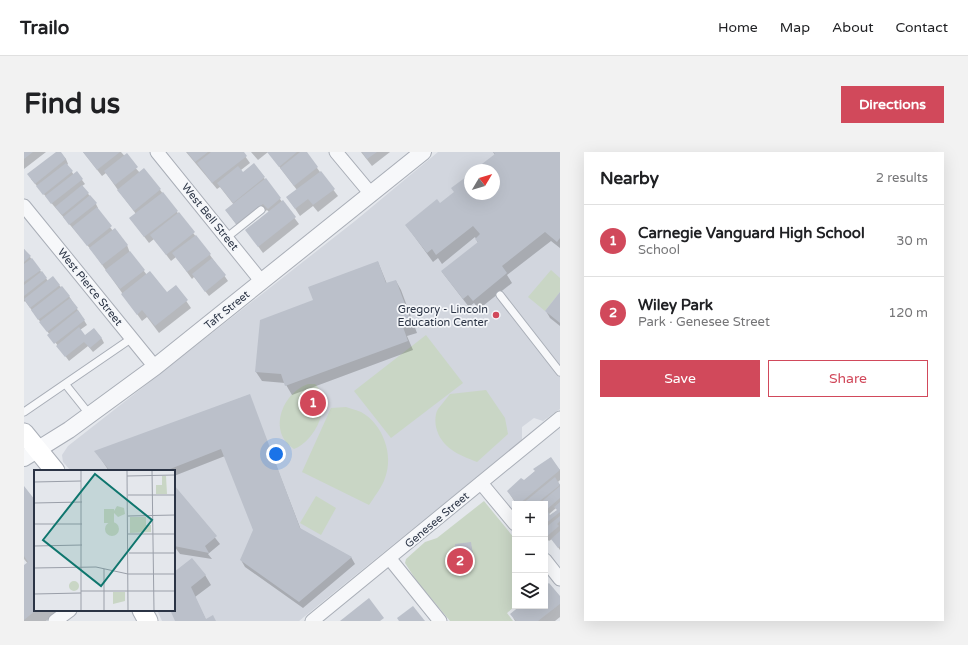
<!DOCTYPE html>
<html lang="en">
<head>
<meta charset="utf-8">
<style>
  :root { --surface:#fff; --page:#f2f2f2; --text:#202124; --muted:#757577; --line:#e0e0e0; --accent:#d1495b }
  body { margin:0; font-family:"Varela Round",sans-serif; background:var(--page); color:var(--text) }
  .controls { position:absolute; right:12px; bottom:12px; display:grid; overflow:hidden; border-radius:0px; box-shadow:0 4px 16px #0002 }
  .controls button { width:36px; height:36px; display:grid; place-items:center; padding:0; border:0; border-bottom:1px solid var(--line); background:var(--surface); color:var(--text); font:20px sans-serif }
  .compass { position:absolute; left:440px; top:12px; width:36px; height:36px; border-radius:50%; background:var(--surface); box-shadow:0 4px 16px #0002; rotate:52deg }
  .you { position:absolute; left:252px; top:302px; width:14px; height:14px; margin:-10px; border:3px solid #fff; border-radius:50%; background:#1a73e8; box-shadow:0 0 0 6px #1a73e833 }
  .badge { display:grid; place-items:center; width:26px; height:26px; border-radius:50%; background:var(--accent); color:#fff; font-size:13px; font-weight:700 }
  .pin { position:absolute; translate:-50% -50%; border:2px solid #fff; box-shadow:0 1px 4px #0006 }
  .list { margin:0; padding:0; list-style:none }
  h2 { display:flex; justify-content:space-between; align-items:center; height:52px; margin:0; padding:0 16px; font-size:17px }
  h2 small { font-size:13px; font-weight:400; color:var(--muted) }
  .list li { display:grid; grid-template-columns:26px 1fr auto; gap:12px; align-items:center; box-sizing:border-box; height:72px; padding:0 16px; border-top:1px solid var(--line) }
  .list b { display:block; font-size:15px; white-space:nowrap }
  .list p { margin:0; font-size:13px; white-space:nowrap; color:var(--muted) }
  .list em { font-size:13px; font-style:normal; color:var(--muted) }
  .actions { display:flex; gap:8px; padding:12px 16px }
  .actions a { flex:1; padding:9px 0; border:1px solid var(--accent); border-radius:0px; text-align:center; font-size:14px; color:var(--accent) }
  .actions .main { background:var(--accent); color:#fff }
  .icon { flex:none; width:22px; height:22px; fill:none; stroke:currentColor; stroke-width:2; stroke-linecap:round; stroke-linejoin:round }
  .map { position:relative; flex:none; width:536px; height:469px; overflow:hidden; border-radius:0px }
  header { display:flex; align-items:center; gap:24px; box-sizing:border-box; height:56px; padding:0 20px; background:var(--surface); border-bottom:1px solid var(--line) }
  header strong { font-size:19px }
  nav { display:flex; gap:22px; margin-inline-start:auto; font-size:14px }
  .intro { display:flex; align-items:center; justify-content:space-between; box-sizing:border-box; height:96px; padding:0 24px }
  h1 { margin:0; font-size:28px }
  .button { padding:10px 18px; border-radius:0px; background:var(--accent); color:#fff; font-size:14px; font-weight:700 }
  main { display:flex; gap:24px; padding:0 24px }
  aside { flex:1; background:var(--surface); border-radius:0px; box-shadow:0 4px 16px #0002 }
  .map>svg:first-child { display:block }
</style>
</head>
<body>
<header>
<strong>Trailo</strong>
<nav><a>Home</a><a>Map</a><a>About</a><a>Contact</a></nav>
</header>
<div class="intro"><h1>Find us</h1><a class="button">Directions</a></div>
<main>
<div class="map">
<svg width="536" height="469" viewBox="0 0 536 469">
  <rect width="100%" height="100%" fill="#e4e7ec"/>
  <path fill="#d2d6de" fill-rule="evenodd" d="M414,0H536V257L519,269L510,266L498,275V288L275,469H138L133,458H150V319H47L39,310L38,303L44,294L331,69ZM446,18H470V42H446Z"/>
  <g fill="#c9d6c5">
    <path d="M527,118L536,126V140L521,159L504,145Z"/>
    <path d="M402,183L439,231L367,286L330,239Z"/>
    <path d="M284,232H291C310,251 291,289 270,297C243,280 258,241 284,232Z"/>
    <path d="M462,238L481,266L484,282L453,310C435,303 417,296 412,275C411,269 411,262 414,257C418,252 422,247 426,242Z"/>
    <path d="M322,255C327,257 333,258 337,260C359,272 370,303 361,326C358,335 350,345 345,353L278,320L307,256Z"/>
    <path d="M292,344L312,356L297,383L276,371Z"/>
    <path d="M460,349L491,387V454L483,461L489,469H426L392,428L381,411L382,407L401,390L413,386Z"/>
  </g>
  <g fill="#0003" fill-rule="evenodd">
    <path d="M0,0H22L0,17Z"/>
    <path d="M33,0H36L42,7L44,12L43,13L50,23L58,28L61,32L58,34L72,52L74,56L73,58L89,79L103,93L106,101L123,123L143,141L152,134L167,156L135,181L123,165L118,169L69,100L7,27Z"/>
    <path d="M59,0H97L116,21L120,17L186,103L204,129L185,144L170,125L168,127L152,105L147,109L130,87L125,91L106,66L112,62L94,38L82,21L78,24Z"/>
    <path d="M162,0H218L226,11L217,18L219,21L240,26L275,72L239,101L222,78L245,60L243,58L217,79L202,58L210,53L196,35L193,37Z"/>
    <path d="M227,0H281L314,44L294,60L289,54L276,64L264,46L273,38L244,0L234,8Z"/>
    <path d="M337,0H366L348,14Z"/>
    <path d="M469,0H536V96L527,89L483,123L488,131L455,157L450,151L445,155L418,120L454,91L451,85L418,112L414,106L409,110L382,73L416,52L431,41L446,23V42H470V18H452L471,3Z"/>
    <path d="M0,97L24,129L35,133L45,144L63,173L56,178L61,184L70,177L78,187L80,191L69,200L64,194L45,209L1,149L0,150Z"/>
    <path d="M354,110L363,132L372,129L377,138L393,181L383,184L389,198L268,243L261,231L238,229L232,220L290,149Z"/>
    <path d="M536,142V174L526,166L522,159Z"/>
    <path d="M225,243L277,378L327,405L331,412L279,456L221,415L217,408L230,378L201,304L150,324V319H85L72,300Z"/>
    <path d="M526,306L536,318V328L534,330L536,333V398L528,387L525,389L521,385V352H492L484,339L499,330ZM532,356L534,358L526,364L524,363Z"/>
    <path d="M150,334L196,392L184,402L188,407L156,402L150,394Z"/>
    <path d="M0,336L11,350V458H36L22,469H0V415L4,412L0,407Z"/>
    <path d="M446,391L451,408L437,410L432,393Z"/>
    <path d="M150,422L181,423L187,433L171,445L182,468L191,469H153L148,458H150Z"/>
    <path d="M521,435L536,445V465L531,469H491L487,462L497,454H521Z"/>
  </g>
  <g fill="#bbc0ca">
    <path d="M0,0H9L0,7Z"/>
    <path d="M32,0H37L42,7L11,32L3,22Z"/>
    <path d="M59,0H96L73,18Z"/>
    <path d="M163,0H184L171,10Z"/>
    <path d="M187,0H220L223,4L188,31L173,11Z"/>
    <path d="M243,0H273L255,15Z"/>
    <path d="M276,0H283L294,15L270,34L256,16Z"/>
    <path d="M338,0H353L343,7Z"/>
    <path d="M469,0H536V86L533,90L521,80L478,114L483,121L449,149L444,143L439,147L417,119L454,90L451,87L456,82L449,74L412,103L408,97L403,101L381,73L413,47L416,51L430,40L427,36L446,22V42H470V18H450L471,2Z"/>
    <path d="M103,1L114,15L91,33L80,19Z"/>
    <path d="M42,11L49,19L19,43L12,34Z"/>
    <path d="M230,11L241,25L209,51L193,31L214,14L219,20Z"/>
    <path d="M120,16L137,37L110,59L93,38Z"/>
    <path d="M53,19L59,27L27,52L21,44Z"/>
    <path d="M297,19L311,37L289,53L284,47L271,57L262,45Z"/>
    <path d="M242,26L257,46L244,57L239,52L212,72L201,58Z"/>
    <path d="M58,33L65,41L38,63L31,55Z"/>
    <path d="M139,40L154,59L120,85L105,66Z"/>
    <path d="M66,43L73,51L45,73L39,65Z"/>
    <path d="M259,48L272,65L234,95L221,78Z"/>
    <path d="M73,55L88,74L63,94L48,75Z"/>
    <path d="M155,60L171,80L142,103L126,83Z"/>
    <path d="M91,76L104,93L78,113L65,96Z"/>
    <path d="M172,83L187,102L163,120L148,101Z"/>
    <path d="M0,97L7,104L0,110Z"/>
    <path d="M106,99L121,118L96,137L81,118Z"/>
    <path d="M8,106L17,118L0,130V112Z"/>
    <path d="M188,106L202,123L181,140L168,122Z"/>
    <path d="M354,109L362,131L372,128L388,171L379,175L384,189L261,234L257,222L231,220L236,168L289,148L284,135Z"/>
    <path d="M18,119L23,126L0,144V133Z"/>
    <path d="M126,119L143,140L152,133L164,148L131,174L118,158L113,163L97,142Z"/>
    <path d="M29,124L36,133L6,156L0,147Z"/>
    <path d="M38,134L46,144L14,168L7,158Z"/>
    <path d="M536,140V171L521,159Z"/>
    <path d="M46,146L54,156L23,180L15,170Z"/>
    <path d="M54,158L61,168L30,192L23,183Z"/>
    <path d="M55,175L61,183L70,176L78,186L66,196L60,190L41,205L32,194Z"/>
    <path d="M226,242L276,376L328,405L275,450L216,408L229,378L197,297L141,319H86L70,299Z"/>
    <path d="M527,305L536,318L495,352H493L483,339L497,326L500,328L511,319L509,317Z"/>
    <path d="M531,325L536,333L512,352H498Z"/>
    <path d="M150,333L193,384L181,394L185,401L150,394Z"/>
    <path d="M0,334L11,348V459L0,468V413L4,410L0,404Z"/>
    <path d="M536,334V346L521,359V352H515Z"/>
    <path d="M536,350V360L521,372V362L524,360L526,363L533,358L530,355Z"/>
    <path d="M536,364V369L533,372L535,374L521,386V376Z"/>
    <path d="M536,379V394L534,396L527,387Z"/>
    <path d="M447,390L449,403L433,406L431,392Z"/>
    <path d="M168,406L182,423L167,435L182,467L189,463L192,469H151L147,460V458H150V420Z"/>
    <path d="M525,431L536,444V452L514,469H492L486,462L496,454H521V434Z"/>
    <path d="M345,446L360,466L356,469H316Z"/>
    <path d="M389,454L401,469H375L373,466Z"/>
  </g>
  <g fill="none" stroke-linecap="round" stroke-linejoin="round">
    <defs>
      <g id="service">
        <path d="M202,86L237,58"/>
        <path d="M476,143L536,220"/>
        <path d="M42,233L66,263"/>
        <path d="M0,260L108,186"/>
      </g>
      <g id="minor">
        <path d="M133,0L238,130"/>
        <path d="M312,0L347,42"/>
        <path d="M0,54L131,215"/>
        <path d="M457,331L491,372"/>
        <path d="M366,407L416,469"/>
        <path d="M521,408L536,427"/>
        <path d="M31,469L46,458"/>
        <path d="M288,469L536,266"/>
      </g>
      <path id="tertiary" d="M0,306L45,278L131,215L399,0"/>
      <g id="secondary">
        <path d="M0,281L31,319"/>
        <path d="M118,458L124,469"/>
      </g>
    </defs>
    <use href="#service" stroke="#a9aeb7" stroke-width="9"/>
    <use href="#minor" stroke="#a9aeb7" stroke-width="15"/>
    <use href="#tertiary" stroke="#a9aeb7" stroke-width="18"/>
    <use href="#secondary" stroke="#a9aeb7" stroke-width="21"/>
    <use href="#service" stroke="#f7f8fa" stroke-width="7"/>
    <use href="#minor" stroke="#f7f8fa" stroke-width="13"/>
    <use href="#tertiary" stroke="#f7f8fa" stroke-width="16"/>
    <use href="#secondary" stroke="#fff" stroke-width="19"/>
  </g>
  <circle fill="#d1495b" stroke="#f4f6f9" stroke-width="1.5" cx="472" cy="163" r="4"/>
  <g text-anchor="middle" dominant-baseline="central" stroke-width="3.5" stroke-linejoin="round" paint-order="stroke">
    <g font-size="11" fill="#2b3445" stroke="#f4f6f9">
      <text transform="translate(186 65) rotate(51)">West Bell Street</text>
      <text transform="translate(66 135) rotate(51)">West Pierce Street</text>
      <text transform="translate(203 158) rotate(-39)">Taft Street</text>
      <text transform="translate(413 368) rotate(-40)">Genesee Street</text>
    </g>
    <g font-size="11" fill="#2b3445" stroke="#f4f6f9" text-anchor="end">
      <text x="464" y="157">Gregory - Lincoln<tspan x="464" dy="13">Education Center</tspan></text>
    </g>
  </g>
  <g transform="translate(10 318)">
    <rect width="141" height="141" fill="#e4e7ec"/>
    <path d="M128,6H132L133,24H122V15H128ZM83,36L90,38L91,44L84,47L80,43V53H70V39H80V41ZM96,47H112V55H117V62L96,63ZM71 59a7 7 0 1 1 14 0a7 7 0 1 1-14 0ZM35 116a5 5 0 1 1 10 0a5 5 0 1 1-10 0ZM79,122H91V131L79,134Z" fill="#c9d6c5"/>
    <path fill="none" stroke="#9a9fa9" stroke-width="1" d="M93,0L94,141M118,0L120,141M93,6L141,5M0,12L47,11M94,25H141M0,33L48,32M94,46L141,45M0,54H48M94,64H141M0,76L48,75M95,83H141M0,98L62,97L94,104H141M70,99V141M47,121H141M0,124L47,123M47,141V0"/>
    <path fill="#0f766e" fill-opacity="0.15" stroke="#0f766e" stroke-width="2" d="M61,4L118,50L67,116L9,70Z"/>
    <rect width="141" height="141" fill="none" stroke="#2b3445" stroke-width="2"/>
  </g>
</svg>
<div class="controls">
<button>+</button>
<button>−</button>
<button><svg class="icon" aria-label="layers" viewBox="0 0 24 24"><path d="M12 4l9 5-9 5-9-5zM3 14l9 5 9-5"/></svg></button>
</div>
<svg class="compass" viewBox="-18 -18 36 36"><path d="M0-13l5 13h-10z" fill="#e53935"/><path d="M0 13l5-13h-10z" fill="#757577"/></svg>
<div class="you"></div>
<div class="pin badge" style="left:289px;top:251px">1</div>
<div class="pin badge" style="left:436px;top:409px">2</div>
</div>
<aside>
<h2>Nearby<small>2 results</small></h2>
<ul class="list">
<li><span class="badge">1</span><div><b>Carnegie Vanguard High School</b><p>School</p></div><em>30 m</em></li>
<li><span class="badge">2</span><div><b>Wiley Park</b><p>Park · Genesee Street</p></div><em>120 m</em></li>
</ul>
<div class="actions"><a class="main">Save</a><a>Share</a></div>
</aside>
</main>
</body>
</html>
